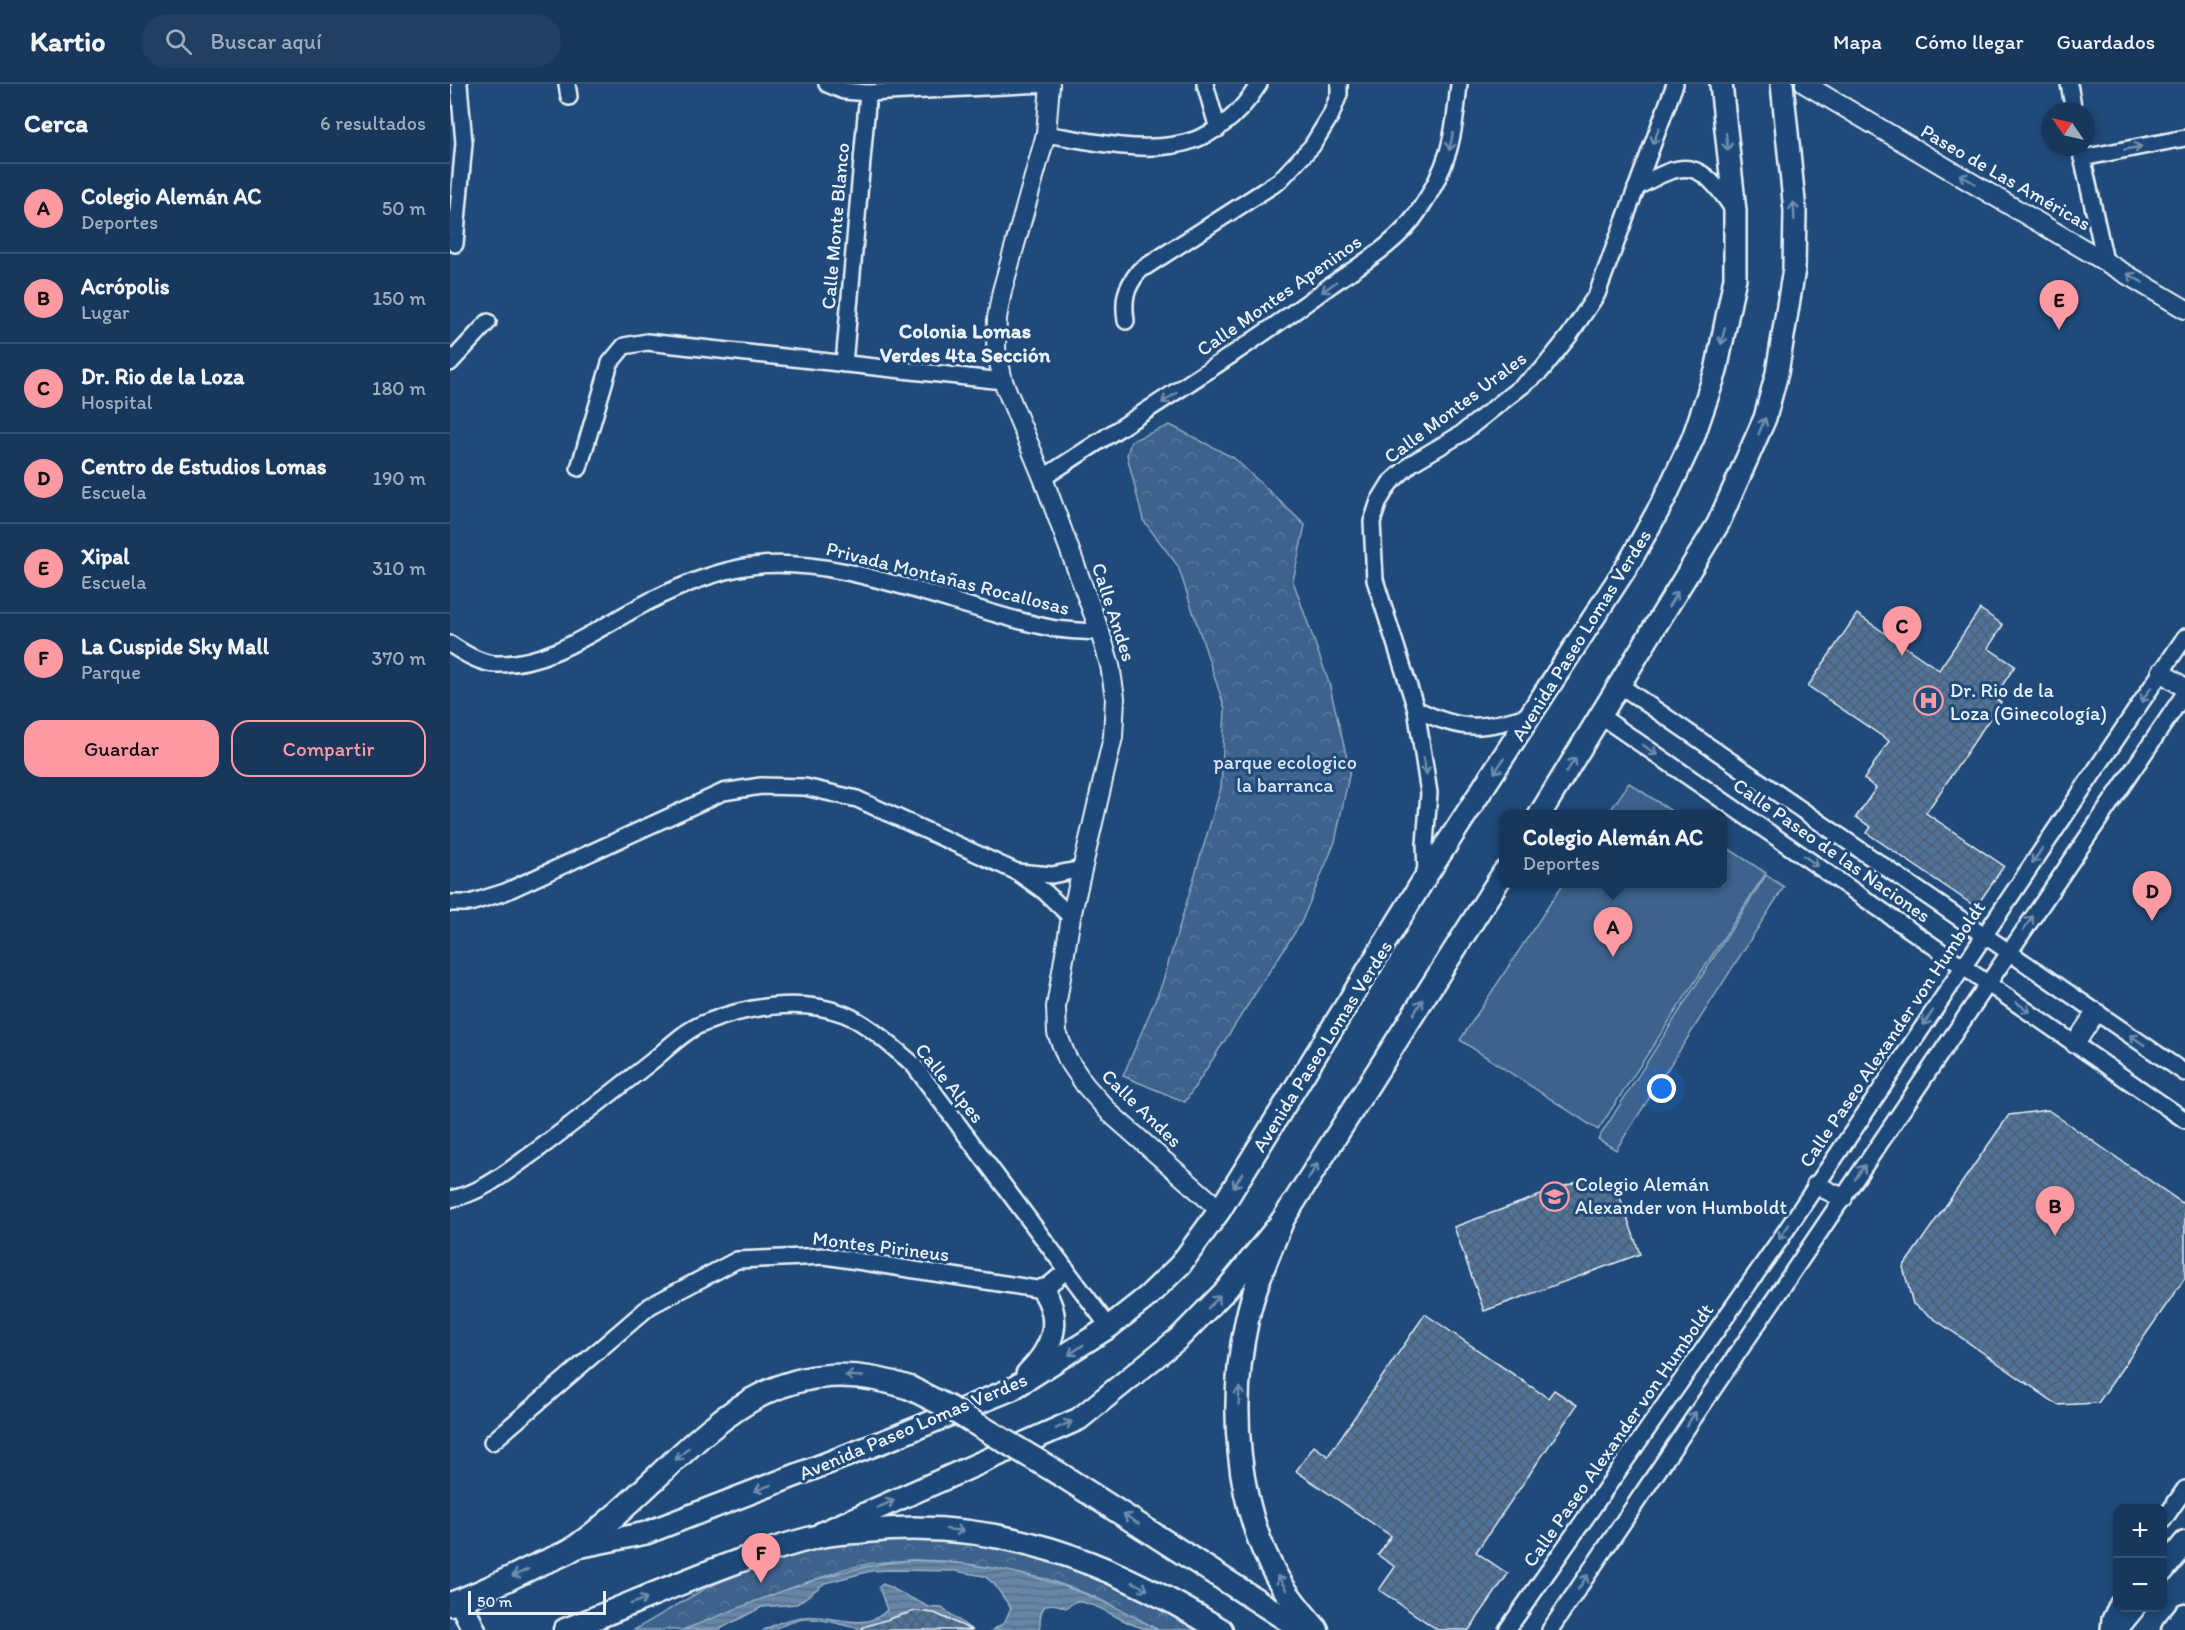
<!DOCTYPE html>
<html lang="es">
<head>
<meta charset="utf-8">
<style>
  :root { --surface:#17385c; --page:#203f62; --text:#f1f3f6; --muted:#9eacbb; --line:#365272; --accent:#ff9aa2 }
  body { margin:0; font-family:Itim,sans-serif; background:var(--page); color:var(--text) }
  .controls { position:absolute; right:18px; bottom:18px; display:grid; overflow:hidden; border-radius:12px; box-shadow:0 3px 9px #0003 }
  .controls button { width:54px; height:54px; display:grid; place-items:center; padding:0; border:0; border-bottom:2px solid var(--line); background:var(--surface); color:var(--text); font:30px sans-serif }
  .compass { position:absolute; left:1591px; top:18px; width:54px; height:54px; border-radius:50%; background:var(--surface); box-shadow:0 3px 9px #0003; rotate:304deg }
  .scale { position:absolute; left:18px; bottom:15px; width:138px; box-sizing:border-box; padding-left:6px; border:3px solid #e8f1f8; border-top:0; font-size:16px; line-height:21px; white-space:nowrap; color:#e8f1f8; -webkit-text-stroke:4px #1f4a7a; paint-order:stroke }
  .you { position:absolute; left:1212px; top:1005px; width:21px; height:21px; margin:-15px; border:4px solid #fff; border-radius:50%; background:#1a73e8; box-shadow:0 0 0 9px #1a73e833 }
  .badge { display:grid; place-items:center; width:39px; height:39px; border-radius:50%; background:var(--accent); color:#111; font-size:20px; font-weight:700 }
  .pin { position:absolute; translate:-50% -50px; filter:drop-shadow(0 2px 3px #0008) }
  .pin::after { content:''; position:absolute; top:32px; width:21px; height:18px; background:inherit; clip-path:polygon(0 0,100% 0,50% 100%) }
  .popup { position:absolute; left:1049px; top:726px; width:228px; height:78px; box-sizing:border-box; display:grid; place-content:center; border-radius:12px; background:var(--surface); filter:drop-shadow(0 2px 4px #0005); font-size:20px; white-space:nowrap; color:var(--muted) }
  .popup b { font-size:22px; color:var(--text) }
  .popup::after { content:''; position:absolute; left:50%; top:100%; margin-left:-12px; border:12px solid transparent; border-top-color:var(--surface) }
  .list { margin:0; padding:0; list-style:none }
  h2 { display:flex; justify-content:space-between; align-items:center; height:78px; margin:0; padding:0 24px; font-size:26px }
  h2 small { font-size:20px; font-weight:400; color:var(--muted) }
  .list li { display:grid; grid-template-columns:39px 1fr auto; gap:18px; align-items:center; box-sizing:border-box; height:90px; padding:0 24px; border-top:2px solid var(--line) }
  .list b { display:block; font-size:22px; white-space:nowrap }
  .list p { margin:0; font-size:20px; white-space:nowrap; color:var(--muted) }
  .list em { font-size:20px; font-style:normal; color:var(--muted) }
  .actions { display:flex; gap:12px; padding:18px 24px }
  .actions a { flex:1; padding:14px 0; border:2px solid var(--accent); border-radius:18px; text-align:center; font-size:21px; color:var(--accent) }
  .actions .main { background:var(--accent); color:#111 }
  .icon { flex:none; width:33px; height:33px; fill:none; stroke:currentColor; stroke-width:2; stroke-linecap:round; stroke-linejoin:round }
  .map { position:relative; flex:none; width:1735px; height:1546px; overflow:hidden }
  header { display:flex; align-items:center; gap:36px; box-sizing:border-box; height:84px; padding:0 30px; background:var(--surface); border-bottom:2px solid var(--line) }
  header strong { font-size:28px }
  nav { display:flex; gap:33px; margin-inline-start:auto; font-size:21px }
  .search { width:420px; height:54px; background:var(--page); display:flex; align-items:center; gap:15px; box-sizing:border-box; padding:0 21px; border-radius:33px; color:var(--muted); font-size:22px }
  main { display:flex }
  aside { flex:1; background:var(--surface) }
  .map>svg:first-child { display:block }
</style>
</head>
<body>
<header>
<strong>Kartio</strong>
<div class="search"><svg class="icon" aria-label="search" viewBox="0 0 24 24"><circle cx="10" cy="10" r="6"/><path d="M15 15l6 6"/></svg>Buscar aquí</div>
<nav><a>Mapa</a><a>Cómo llegar</a><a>Guardados</a></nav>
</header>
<main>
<aside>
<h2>Cerca<small>6 resultados</small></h2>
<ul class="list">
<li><span class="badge">A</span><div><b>Colegio Alemán AC</b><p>Deportes</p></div><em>50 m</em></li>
<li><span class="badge">B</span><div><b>Acrópolis</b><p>Lugar</p></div><em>150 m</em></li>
<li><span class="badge">C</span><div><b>Dr. Rio de la Loza</b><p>Hospital</p></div><em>180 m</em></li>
<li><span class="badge">D</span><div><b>Centro de Estudios Lomas</b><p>Escuela</p></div><em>190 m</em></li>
<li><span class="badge">E</span><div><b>Xipal</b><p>Escuela</p></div><em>310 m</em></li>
<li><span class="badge">F</span><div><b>La Cuspide Sky Mall</b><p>Parque</p></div><em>370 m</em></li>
</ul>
<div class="actions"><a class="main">Guardar</a><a>Compartir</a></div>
</aside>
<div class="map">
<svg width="1735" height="1546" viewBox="0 0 1735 1546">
  <defs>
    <pattern id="park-crowns" width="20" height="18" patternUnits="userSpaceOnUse" patternTransform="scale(1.5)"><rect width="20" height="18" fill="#3c628c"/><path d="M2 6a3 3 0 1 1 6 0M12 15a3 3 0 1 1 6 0" fill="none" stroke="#58799d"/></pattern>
    <pattern id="water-rules" width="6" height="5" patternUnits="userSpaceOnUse" patternTransform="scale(1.5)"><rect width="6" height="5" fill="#6685a7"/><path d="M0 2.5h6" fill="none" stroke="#596d82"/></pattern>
    <pattern id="building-cross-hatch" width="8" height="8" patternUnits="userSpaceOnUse" patternTransform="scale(1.5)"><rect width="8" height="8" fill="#517399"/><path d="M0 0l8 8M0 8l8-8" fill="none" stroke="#4c5e72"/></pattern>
  </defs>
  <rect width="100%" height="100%" fill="#1f4a7a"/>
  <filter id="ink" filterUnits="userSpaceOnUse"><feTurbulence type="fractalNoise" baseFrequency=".0167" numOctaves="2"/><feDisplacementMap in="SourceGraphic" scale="12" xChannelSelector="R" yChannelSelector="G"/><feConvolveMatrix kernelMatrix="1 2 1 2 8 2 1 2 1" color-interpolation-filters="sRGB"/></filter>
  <g filter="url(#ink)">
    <g fill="url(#park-crowns)" stroke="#92aac2" stroke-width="1.5">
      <path d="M720,341L784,374L855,441L843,497L879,599L900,687L885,758L851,839L735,1018L673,992L712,900L771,704L775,625L728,482L693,436L677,371L681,357Z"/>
      <path d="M420,1455C485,1456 555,1458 616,1479C664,1495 708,1522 753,1546H708L643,1512L597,1495L494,1477L462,1476L423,1479L394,1485L233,1546H184L256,1504L362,1460Z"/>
    </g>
    <g fill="#3c628c" stroke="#92aac2" stroke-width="1.5">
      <path d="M1179,699L1226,730H1158Z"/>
      <path d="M1273,761L1316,789L1148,1046L1010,956L1113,800H1272Z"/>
      <path d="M1316,791L1334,803L1166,1066L1148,1055Z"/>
    </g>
    <g fill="url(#water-rules)" stroke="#9ab0c7" stroke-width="1.5">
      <path d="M462,1476C549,1478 633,1501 708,1546C678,1546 656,1521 626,1517L616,1524C593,1514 589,1525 590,1546H543L554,1539L561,1524L544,1500L534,1492L505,1487L440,1486L421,1487L375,1499L347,1520L312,1523L270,1545L233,1546C311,1516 377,1483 462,1476Z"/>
      <path d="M433,1500L479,1523L492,1524L522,1546H515C493,1527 465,1522 439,1535C434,1538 429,1544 424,1546C401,1546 380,1534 357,1535C341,1535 329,1546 314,1546C329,1537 350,1531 368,1533C393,1535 418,1546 437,1526L429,1503Z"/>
    </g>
    <g fill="url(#building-cross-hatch)" stroke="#e8f1f8" stroke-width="1.5">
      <path d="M1530,525L1553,541L1538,564L1565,582L1544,614L1551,618L1476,729L1554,782L1526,823L1417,749L1421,743L1406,733L1426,704L1414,695L1439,657L1358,602L1407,530L1489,586Z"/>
      <path d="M1598,1026L1735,1121V1194L1648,1319L1608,1321L1463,1220L1453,1183L1559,1031Z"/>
      <path d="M1137,1094L1141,1105L1164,1096L1190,1170L1034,1227L1004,1143Z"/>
      <path d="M975,1230L1098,1314L1104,1306L1127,1321L1026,1468L1058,1490L1019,1546H988L929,1506L945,1483L928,1471L941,1452L846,1387L864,1362L878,1372Z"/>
      <path d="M465,1527L484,1529L522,1546H413V1543Z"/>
    </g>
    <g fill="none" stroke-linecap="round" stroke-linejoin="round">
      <defs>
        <g id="minor">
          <path d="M117,0L119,13"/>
          <path d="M377,0L394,7L418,9L595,0"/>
          <path d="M755,0L768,45"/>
          <path d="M1619,0L1624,27"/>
          <path d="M596,50C679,64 756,86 809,0"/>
          <path d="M1630,63L1655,177"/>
          <path d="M1632,74L1735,54"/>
          <path d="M1186,104C1237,74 1250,77 1283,125"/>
          <path d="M5,160L14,59L9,0"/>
          <path d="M676,237C673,215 675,205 689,187L829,97L862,62L881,31L889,10V0"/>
          <path d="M0,279L38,238"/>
          <path d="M394,280L418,9"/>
          <path d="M129,384L160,279L174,262L197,258L553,297"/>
          <path d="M593,394C690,330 788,270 881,201C911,180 948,159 968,128C999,83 1004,53 1009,0"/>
          <path d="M0,560C13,569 29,579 45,580C103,582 154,539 204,515C230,502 261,490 289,484C382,465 504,524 596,543C613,547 632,547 650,548"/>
          <path d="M1171,602L1735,989"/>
          <path d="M966,625C1014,649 1033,645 1084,630"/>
          <path d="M1152,633L1735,1036"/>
          <path d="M567,788L602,791L632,785"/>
          <path d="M976,792L975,760L979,709L966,625L925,496L922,438L929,417L940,399L962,379L1011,350L1091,287L1119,252L1147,210L1225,0"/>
          <path d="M0,819H20L55,808L273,708L311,702L355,703L407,715L567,788L595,808L621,833"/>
          <path d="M0,1115C33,1109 59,1086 86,1067C125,1038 163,1008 201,978C216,966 234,947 252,940C293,923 350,913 394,930C419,940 442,963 463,980L659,1243"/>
          <path d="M42,1358L200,1222L287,1176L375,1172L593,1206L617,1186"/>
          <path d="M1712,1438L1735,1405"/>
          <path d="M1057,1546L1329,1157L1735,553"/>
          <path d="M1100,1546L1735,609"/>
          <path d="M1659,1546L1660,1535L1668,1519"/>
        </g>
        <g id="tertiary">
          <path d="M600,0L596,50L552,207L547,234L546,265L553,297L593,394L650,548L660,581L665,614L663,653L621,833L606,923L607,949L617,974L635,1001L661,1030L770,1126"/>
          <path d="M1355,0L1735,225"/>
          <path d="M1711,588L1735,604"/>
          <path d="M1625,960L1646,928"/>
          <path d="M1366,1101L1393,1114"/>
        </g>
        <g id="secondary">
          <path d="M1090,730L1268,440L1315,334L1327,289L1344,185L1345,127L1332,0"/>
          <path d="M577,1290C602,1265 614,1238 593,1206"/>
          <path d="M372,1449L629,1335L729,1254L776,1206L832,1137L1054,788"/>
          <path d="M123,1464L196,1449L445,1353L562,1305L659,1243L697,1213L730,1181L770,1126L976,792L1179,479L1214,416L1243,354L1266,287L1285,194V127L1271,0"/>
        </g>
        <g id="primary">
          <path d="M832,1137C819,1169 804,1202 797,1236C779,1318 785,1421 828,1495C839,1513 853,1530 867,1546"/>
          <path d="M608,1389L853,1546"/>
          <path d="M1712,1487L1735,1459"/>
          <path d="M10,1517L24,1546"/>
          <path d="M0,1520C29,1510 56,1496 83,1483C96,1477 112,1472 124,1464C237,1385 299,1250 460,1304"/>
          <path d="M115,1546C195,1515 278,1476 362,1454C379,1449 398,1449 416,1447C548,1433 660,1478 771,1546"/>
          <path d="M1665,1546L1683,1524"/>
          <path d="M1723,1546L1735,1531"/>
        </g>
      </defs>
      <use href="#minor" stroke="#e8f1f8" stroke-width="20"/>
      <use href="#tertiary" stroke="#e8f1f8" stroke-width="22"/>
      <use href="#secondary" stroke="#e8f1f8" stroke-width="26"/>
      <use href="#primary" stroke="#e8f1f8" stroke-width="27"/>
      <use href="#minor" stroke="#1f4a7a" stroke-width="15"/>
      <use href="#tertiary" stroke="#1f4a7a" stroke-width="18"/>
      <use href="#secondary" stroke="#1f4a7a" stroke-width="21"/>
      <use href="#primary" stroke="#1f4a7a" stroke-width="22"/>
      <defs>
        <path id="primary-bridge" d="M460,1304L498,1323L608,1389"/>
      </defs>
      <use href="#primary-bridge" stroke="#e8f1f8" stroke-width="27" stroke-linecap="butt"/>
      <use href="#primary-bridge" stroke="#1f4a7a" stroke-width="22"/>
    </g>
    <defs><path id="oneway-shaft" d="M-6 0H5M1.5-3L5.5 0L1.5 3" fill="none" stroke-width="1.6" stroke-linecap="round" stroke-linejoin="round" transform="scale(1.5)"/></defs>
    <g stroke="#6f8dac">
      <use href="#oneway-shaft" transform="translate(1206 52) rotate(111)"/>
      <use href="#oneway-shaft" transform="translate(1001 58) rotate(102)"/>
      <use href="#oneway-shaft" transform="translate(1277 58) rotate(84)"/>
      <use href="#oneway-shaft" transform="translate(1683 64) rotate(-11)"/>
      <use href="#oneway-shaft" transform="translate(1517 95) rotate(-150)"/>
      <use href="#oneway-shaft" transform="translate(1344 127) rotate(-92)"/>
      <use href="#oneway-shaft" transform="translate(1685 194) rotate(-150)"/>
      <use href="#oneway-shaft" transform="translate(879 203) rotate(144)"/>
      <use href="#oneway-shaft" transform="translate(1273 252) rotate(102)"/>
      <use href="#oneway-shaft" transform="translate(719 314) rotate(146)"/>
      <use href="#oneway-shaft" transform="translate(1312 342) rotate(-67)"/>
      <use href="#oneway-shaft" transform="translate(1223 515) rotate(-59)"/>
      <use href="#oneway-shaft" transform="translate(1696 611) rotate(124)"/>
      <use href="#oneway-shaft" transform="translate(1200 666) rotate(35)"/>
      <use href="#oneway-shaft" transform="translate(1121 681) rotate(-58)"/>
      <use href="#oneway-shaft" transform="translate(975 682) rotate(81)"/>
      <use href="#oneway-shaft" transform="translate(1049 682) rotate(123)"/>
      <use href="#oneway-shaft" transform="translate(1587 772) rotate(124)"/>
      <use href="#oneway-shaft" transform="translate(1361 777) rotate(35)"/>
      <use href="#oneway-shaft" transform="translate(1578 839) rotate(-55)"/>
      <use href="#oneway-shaft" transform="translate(968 923) rotate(-58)"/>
      <use href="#oneway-shaft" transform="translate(1573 923) rotate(35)"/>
      <use href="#oneway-shaft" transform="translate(1478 934) rotate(124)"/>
      <use href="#oneway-shaft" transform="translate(1687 956) rotate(-146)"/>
      <use href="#oneway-shaft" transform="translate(863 1087) rotate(-58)"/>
      <use href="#oneway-shaft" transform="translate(1410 1088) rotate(-56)"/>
      <use href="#oneway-shaft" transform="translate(788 1096) rotate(122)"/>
      <use href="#oneway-shaft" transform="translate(1334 1148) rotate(124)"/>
      <use href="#oneway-shaft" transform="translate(764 1218) rotate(-46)"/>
      <use href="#oneway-shaft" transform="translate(626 1266) rotate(145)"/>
      <use href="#oneway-shaft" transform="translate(404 1292) rotate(-177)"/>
      <use href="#oneway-shaft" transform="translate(789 1312) rotate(-88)"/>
      <use href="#oneway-shaft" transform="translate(1241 1335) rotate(-56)"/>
      <use href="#oneway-shaft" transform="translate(614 1341) rotate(-24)"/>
      <use href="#oneway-shaft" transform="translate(232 1370) rotate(138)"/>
      <use href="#oneway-shaft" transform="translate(313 1404) rotate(159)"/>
      <use href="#oneway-shaft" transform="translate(436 1420) rotate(-24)"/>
      <use href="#oneway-shaft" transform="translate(681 1435) rotate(-148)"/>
      <use href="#oneway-shaft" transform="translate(505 1446) rotate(6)"/>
      <use href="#oneway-shaft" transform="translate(70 1489) rotate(155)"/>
      <use href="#oneway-shaft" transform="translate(1133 1498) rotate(-56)"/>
      <use href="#oneway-shaft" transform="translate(832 1499) rotate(-123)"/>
      <use href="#oneway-shaft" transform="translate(690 1502) rotate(28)"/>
      <use href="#oneway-shaft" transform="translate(189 1517) rotate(-21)"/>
    </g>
  </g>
  <defs>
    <symbol id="hospital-ring" viewBox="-11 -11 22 22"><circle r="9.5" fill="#1f4a7a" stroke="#ff9aa2" stroke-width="1.5"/><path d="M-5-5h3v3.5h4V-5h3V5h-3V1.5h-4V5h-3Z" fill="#ff9aa2"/></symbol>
    <symbol id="school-ring" viewBox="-11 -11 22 22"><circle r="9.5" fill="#1f4a7a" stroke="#ff9aa2" stroke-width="1.5"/><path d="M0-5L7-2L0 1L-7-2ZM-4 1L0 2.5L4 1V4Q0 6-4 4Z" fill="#ff9aa2"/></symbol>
  </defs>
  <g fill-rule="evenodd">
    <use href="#hospital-ring" x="1462" y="600" width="33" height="33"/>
    <use href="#school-ring" x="1088" y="1096" width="33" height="33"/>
  </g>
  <g text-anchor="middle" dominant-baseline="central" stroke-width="6" stroke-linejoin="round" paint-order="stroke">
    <g font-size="20" fill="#e8f1f8" stroke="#1f4a7a">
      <text transform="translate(1556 93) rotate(30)">Paseo de Las Américas</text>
      <text transform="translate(385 142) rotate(-85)">Calle Monte Blanco</text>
      <text transform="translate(829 211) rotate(-35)">Calle Montes Apeninos</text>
      <text transform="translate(1005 323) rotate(-37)">Calle Montes Urales</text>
      <text transform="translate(498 494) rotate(14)">Privada Montañas Rocallosas</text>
      <text transform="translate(664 528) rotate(72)">Calle Andes</text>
      <text transform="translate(1131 551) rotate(-58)">Avenida Paseo Lomas Verdes</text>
      <text transform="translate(1382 766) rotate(35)">Calle Paseo de las Naciones</text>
      <text transform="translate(1442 950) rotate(-56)">Calle Paseo Alexander von Humboldt</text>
      <text transform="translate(872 962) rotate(-58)">Avenida Paseo Lomas Verdes</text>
      <text transform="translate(500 999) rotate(51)">Calle Alpes</text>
      <text transform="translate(692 1024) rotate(44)">Calle Andes</text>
      <text transform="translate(431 1162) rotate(7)">Montes Pirineus</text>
      <text transform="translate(463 1342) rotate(-23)">Avenida Paseo Lomas Verdes</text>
      <text transform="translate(1168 1351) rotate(-55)">Calle Paseo Alexander von Humboldt</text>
    </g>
    <g font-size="20" fill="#e8f1f8" stroke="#1f4a7a" text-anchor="start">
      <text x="1500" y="606">Dr. Rio de la<tspan x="1500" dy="23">Loza (Ginecología)</tspan></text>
      <text x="1125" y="1100">Colegio Alemán<tspan x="1125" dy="23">Alexander von Humboldt</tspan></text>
    </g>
    <g font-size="20" fill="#d7e3ed" stroke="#1f4a7a">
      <text x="835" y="678">parque ecologico<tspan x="835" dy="23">la barranca</tspan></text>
    </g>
    <g font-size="21" font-weight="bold" fill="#e8f1f8" stroke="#1f4a7a">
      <text x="515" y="246">Colonia Lomas<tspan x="515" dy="24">Verdes 4ta Sección</tspan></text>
    </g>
  </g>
</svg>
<div class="controls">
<button>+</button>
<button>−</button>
</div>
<svg class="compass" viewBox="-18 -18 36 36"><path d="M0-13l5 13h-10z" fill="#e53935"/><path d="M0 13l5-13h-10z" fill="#9eacbb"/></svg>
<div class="scale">50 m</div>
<div class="you"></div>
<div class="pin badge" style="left:1163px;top:873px">A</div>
<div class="popup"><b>Colegio Alemán AC</b>Deportes</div>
<div class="pin badge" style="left:1605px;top:1152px">B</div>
<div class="pin badge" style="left:1452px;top:572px">C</div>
<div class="pin badge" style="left:1702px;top:837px">D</div>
<div class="pin badge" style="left:1609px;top:246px">E</div>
<div class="pin badge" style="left:311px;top:1499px">F</div>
</div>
</main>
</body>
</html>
